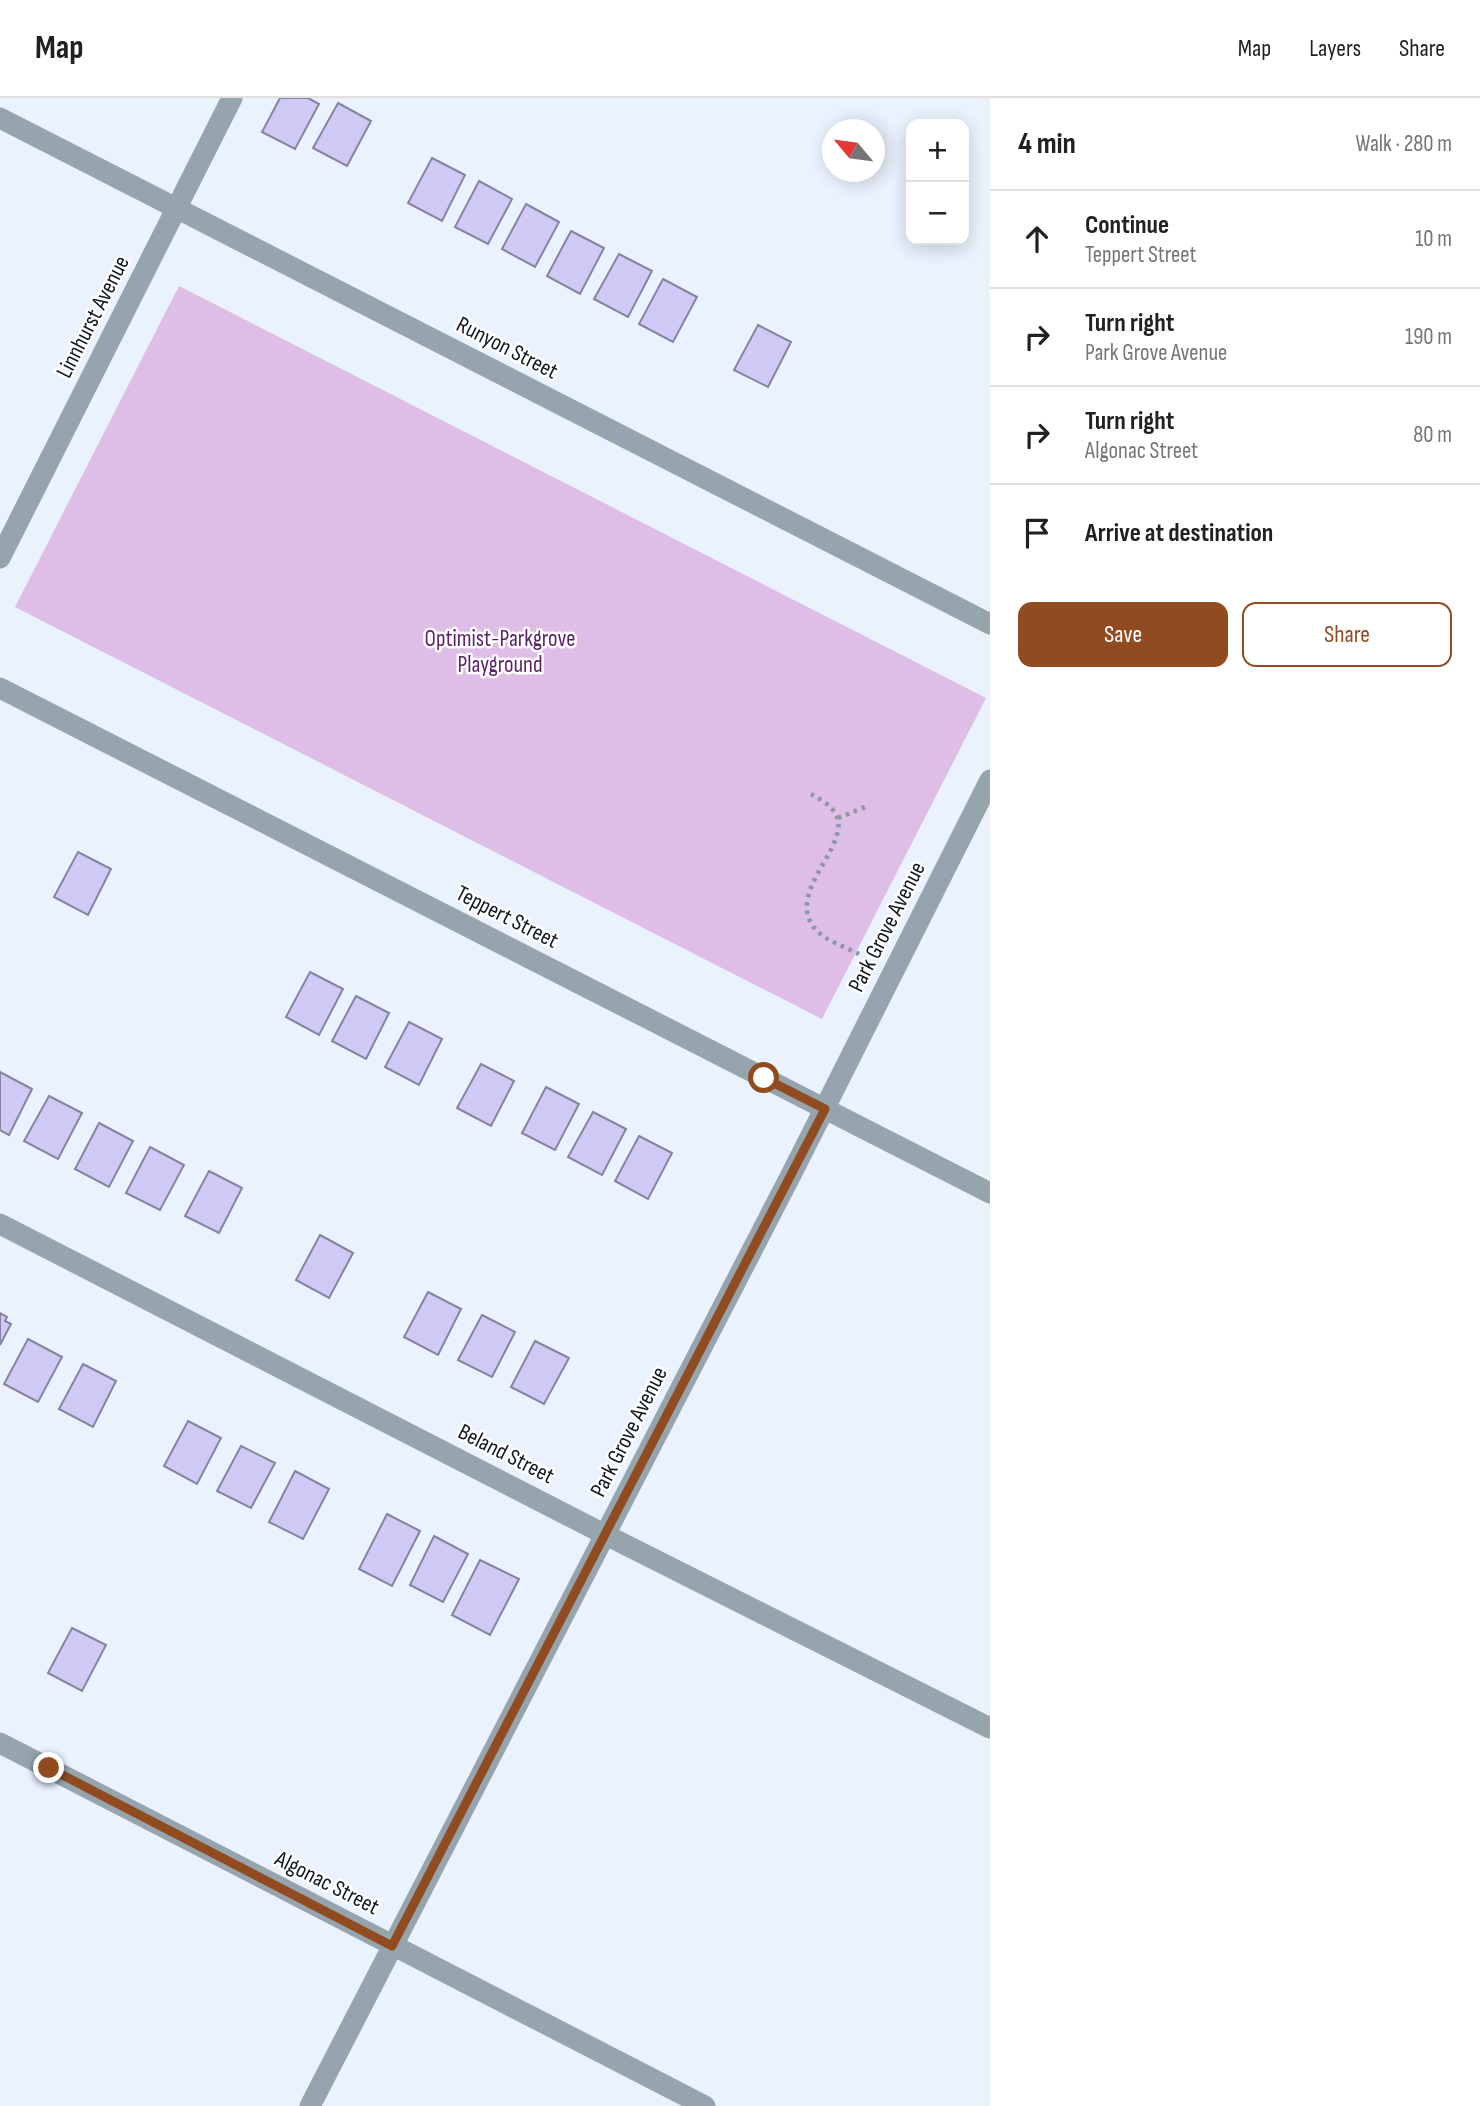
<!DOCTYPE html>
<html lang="en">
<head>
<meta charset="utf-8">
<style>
  :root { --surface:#fff; --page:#f2f2f2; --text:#202124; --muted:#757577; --line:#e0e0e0; --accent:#904c20 }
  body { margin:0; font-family:"Sofia Sans Condensed",sans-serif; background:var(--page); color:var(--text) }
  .controls { position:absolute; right:21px; top:21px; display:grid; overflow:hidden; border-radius:14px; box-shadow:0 4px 18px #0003 }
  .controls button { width:63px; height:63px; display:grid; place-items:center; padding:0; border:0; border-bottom:2px solid var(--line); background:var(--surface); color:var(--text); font:35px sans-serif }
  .compass { position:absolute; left:822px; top:21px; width:63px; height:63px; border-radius:50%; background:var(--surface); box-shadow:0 4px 18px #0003; rotate:299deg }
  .stop { position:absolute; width:21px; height:21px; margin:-16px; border:5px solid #904c20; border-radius:50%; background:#fff }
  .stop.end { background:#904c20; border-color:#fff; box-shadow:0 2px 7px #0008 }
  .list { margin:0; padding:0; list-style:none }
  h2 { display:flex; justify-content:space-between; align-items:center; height:91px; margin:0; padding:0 28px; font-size:30px }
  h2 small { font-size:23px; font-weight:400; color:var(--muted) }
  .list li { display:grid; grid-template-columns:46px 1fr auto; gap:21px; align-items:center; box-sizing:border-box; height:98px; padding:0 28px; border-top:2px solid var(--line) }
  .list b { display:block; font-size:26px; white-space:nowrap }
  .list p { margin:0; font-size:23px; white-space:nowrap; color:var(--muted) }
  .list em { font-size:23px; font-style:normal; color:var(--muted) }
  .actions { display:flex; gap:14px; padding:21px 28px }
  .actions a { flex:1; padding:16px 0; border:2px solid var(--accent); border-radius:14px; text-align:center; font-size:24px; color:var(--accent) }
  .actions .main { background:var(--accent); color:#fff }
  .icon { flex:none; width:38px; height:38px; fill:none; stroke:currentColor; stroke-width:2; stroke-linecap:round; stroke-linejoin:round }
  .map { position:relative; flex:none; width:990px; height:2008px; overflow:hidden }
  header { display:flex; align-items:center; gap:42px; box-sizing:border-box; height:98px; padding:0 35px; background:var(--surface); border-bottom:2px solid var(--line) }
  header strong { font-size:33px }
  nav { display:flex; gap:38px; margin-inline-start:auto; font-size:24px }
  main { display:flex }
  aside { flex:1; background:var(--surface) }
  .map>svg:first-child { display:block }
</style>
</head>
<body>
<header>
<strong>Map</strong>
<nav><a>Map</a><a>Layers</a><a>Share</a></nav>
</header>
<main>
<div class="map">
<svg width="990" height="2008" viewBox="0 0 990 2008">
  <rect width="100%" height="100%" fill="#eaf2fe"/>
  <path fill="#debde6" d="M179,188L986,600L822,921L15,509Z"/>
  <g fill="#cec9f5" stroke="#8683a1" stroke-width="2">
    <path d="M280,0H308L319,6L295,51L262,34Z"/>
    <path d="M338,5L371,23L347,68L313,50Z"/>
    <path d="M432,60L465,77L442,123L408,105Z"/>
    <path d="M479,83L512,101L488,146L455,129Z"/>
    <path d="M526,106L559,124L535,169L502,151Z"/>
    <path d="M571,133L604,150L580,196L547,178Z"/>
    <path d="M619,156L652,173L628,219L594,201Z"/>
    <path d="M663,181L697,199L673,244L639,226Z"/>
    <path d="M758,227L791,244L768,289L734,272Z"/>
    <path d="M78,754L111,771L88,817L54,799Z"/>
    <path d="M310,874L343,891L319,937L286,919Z"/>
    <path d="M356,898L389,915L366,961L332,943Z"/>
    <path d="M409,924L442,941L419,987L385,969Z"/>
    <path d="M481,966L514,983L491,1028L457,1010Z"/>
    <path d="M0,974L32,991L9,1037L0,1032Z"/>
    <path d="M546,989L579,1006L555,1052L522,1035Z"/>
    <path d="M49,998L82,1015L58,1061L24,1043Z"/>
    <path d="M593,1014L626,1031L602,1077L568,1059Z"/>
    <path d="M99,1025L133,1043L109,1089L75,1071Z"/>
    <path d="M639,1038L672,1055L648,1101L615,1083Z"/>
    <path d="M150,1049L184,1067L160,1112L126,1095Z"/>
    <path d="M209,1073L242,1090L219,1135L185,1118Z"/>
    <path d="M320,1137L353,1155L329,1200L296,1182Z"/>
    <path d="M428,1194L461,1211L438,1257L404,1239Z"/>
    <path d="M0,1215L7,1219L5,1223L11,1226L0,1247Z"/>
    <path d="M482,1217L515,1234L492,1279L458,1262Z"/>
    <path d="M28,1241L62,1259L38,1304L4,1286Z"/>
    <path d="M535,1243L569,1260L544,1306L511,1289Z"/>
    <path d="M83,1266L116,1283L93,1329L59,1311Z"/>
    <path d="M188,1323L221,1340L197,1386L164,1368Z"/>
    <path d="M241,1348L275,1365L251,1410L217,1393Z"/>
    <path d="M295,1373L329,1391L303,1441L269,1424Z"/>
    <path d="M387,1416L420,1433L392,1488L359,1471Z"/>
    <path d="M434,1438L468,1456L443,1504L410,1487Z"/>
    <path d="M480,1462L519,1481L490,1537L452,1517Z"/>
    <path d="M72,1530L106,1547L82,1593L48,1575Z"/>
  </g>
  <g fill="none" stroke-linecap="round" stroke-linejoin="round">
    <g stroke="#8e96a1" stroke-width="4.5" stroke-dasharray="3.5 5" stroke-linecap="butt">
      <path d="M811,696C818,700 828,705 833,712C859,744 781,793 816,832C827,843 845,849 859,856"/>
      <path d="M838,720L865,709"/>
    </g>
    <g stroke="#96a5ad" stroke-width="21">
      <path d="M0,20L990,526"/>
      <path d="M0,460L232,0"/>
      <path d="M0,590L990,1095"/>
      <path d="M0,1126L606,1437L990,1630"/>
      <path d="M0,1645L705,2008"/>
      <path d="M310,2008L794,1071L990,682"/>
    </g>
  </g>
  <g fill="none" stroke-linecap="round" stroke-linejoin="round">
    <path stroke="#904c20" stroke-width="9" d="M49,1670L392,1848L825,1011L764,980"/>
  </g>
  <g text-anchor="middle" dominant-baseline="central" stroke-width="5" stroke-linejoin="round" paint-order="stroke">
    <g font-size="23" fill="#101721" stroke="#fff">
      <text transform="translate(93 219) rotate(-63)">Linnhurst Avenue</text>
      <text transform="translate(507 250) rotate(27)">Runyon Street</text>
      <text transform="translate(507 819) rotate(27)">Teppert Street</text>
      <text transform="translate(887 829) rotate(-63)">Park Grove Avenue</text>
      <text transform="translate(629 1334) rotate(-63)">Park Grove Avenue</text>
      <text transform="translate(506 1356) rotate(27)">Beland Street</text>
      <text transform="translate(327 1785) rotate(27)">Algonac Street</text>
    </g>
    <g font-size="23" fill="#5a1f67" stroke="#fff">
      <text x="500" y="541">Optimist-Parkgrove<tspan x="500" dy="26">Playground</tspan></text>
    </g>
  </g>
</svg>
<div class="controls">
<button>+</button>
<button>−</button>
</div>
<svg class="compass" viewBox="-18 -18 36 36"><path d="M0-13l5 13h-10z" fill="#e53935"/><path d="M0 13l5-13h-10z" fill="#757577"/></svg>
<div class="stop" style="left:764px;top:980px"></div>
<div class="stop end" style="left:49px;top:1670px"></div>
</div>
<aside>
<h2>4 min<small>Walk · 280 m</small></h2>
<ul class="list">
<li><svg class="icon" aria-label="ahead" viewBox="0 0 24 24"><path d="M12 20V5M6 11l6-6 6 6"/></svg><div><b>Continue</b><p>Teppert Street</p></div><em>10 m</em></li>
<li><svg class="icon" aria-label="right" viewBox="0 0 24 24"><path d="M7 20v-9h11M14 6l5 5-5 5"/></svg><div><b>Turn right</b><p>Park Grove Avenue</p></div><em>190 m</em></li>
<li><svg class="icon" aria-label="right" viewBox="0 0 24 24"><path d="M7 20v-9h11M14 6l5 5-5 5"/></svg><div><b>Turn right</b><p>Algonac Street</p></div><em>80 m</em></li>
<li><svg class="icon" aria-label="arrive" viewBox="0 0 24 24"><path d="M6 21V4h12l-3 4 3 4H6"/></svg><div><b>Arrive at destination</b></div></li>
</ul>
<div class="actions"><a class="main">Save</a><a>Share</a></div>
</aside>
</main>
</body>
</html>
